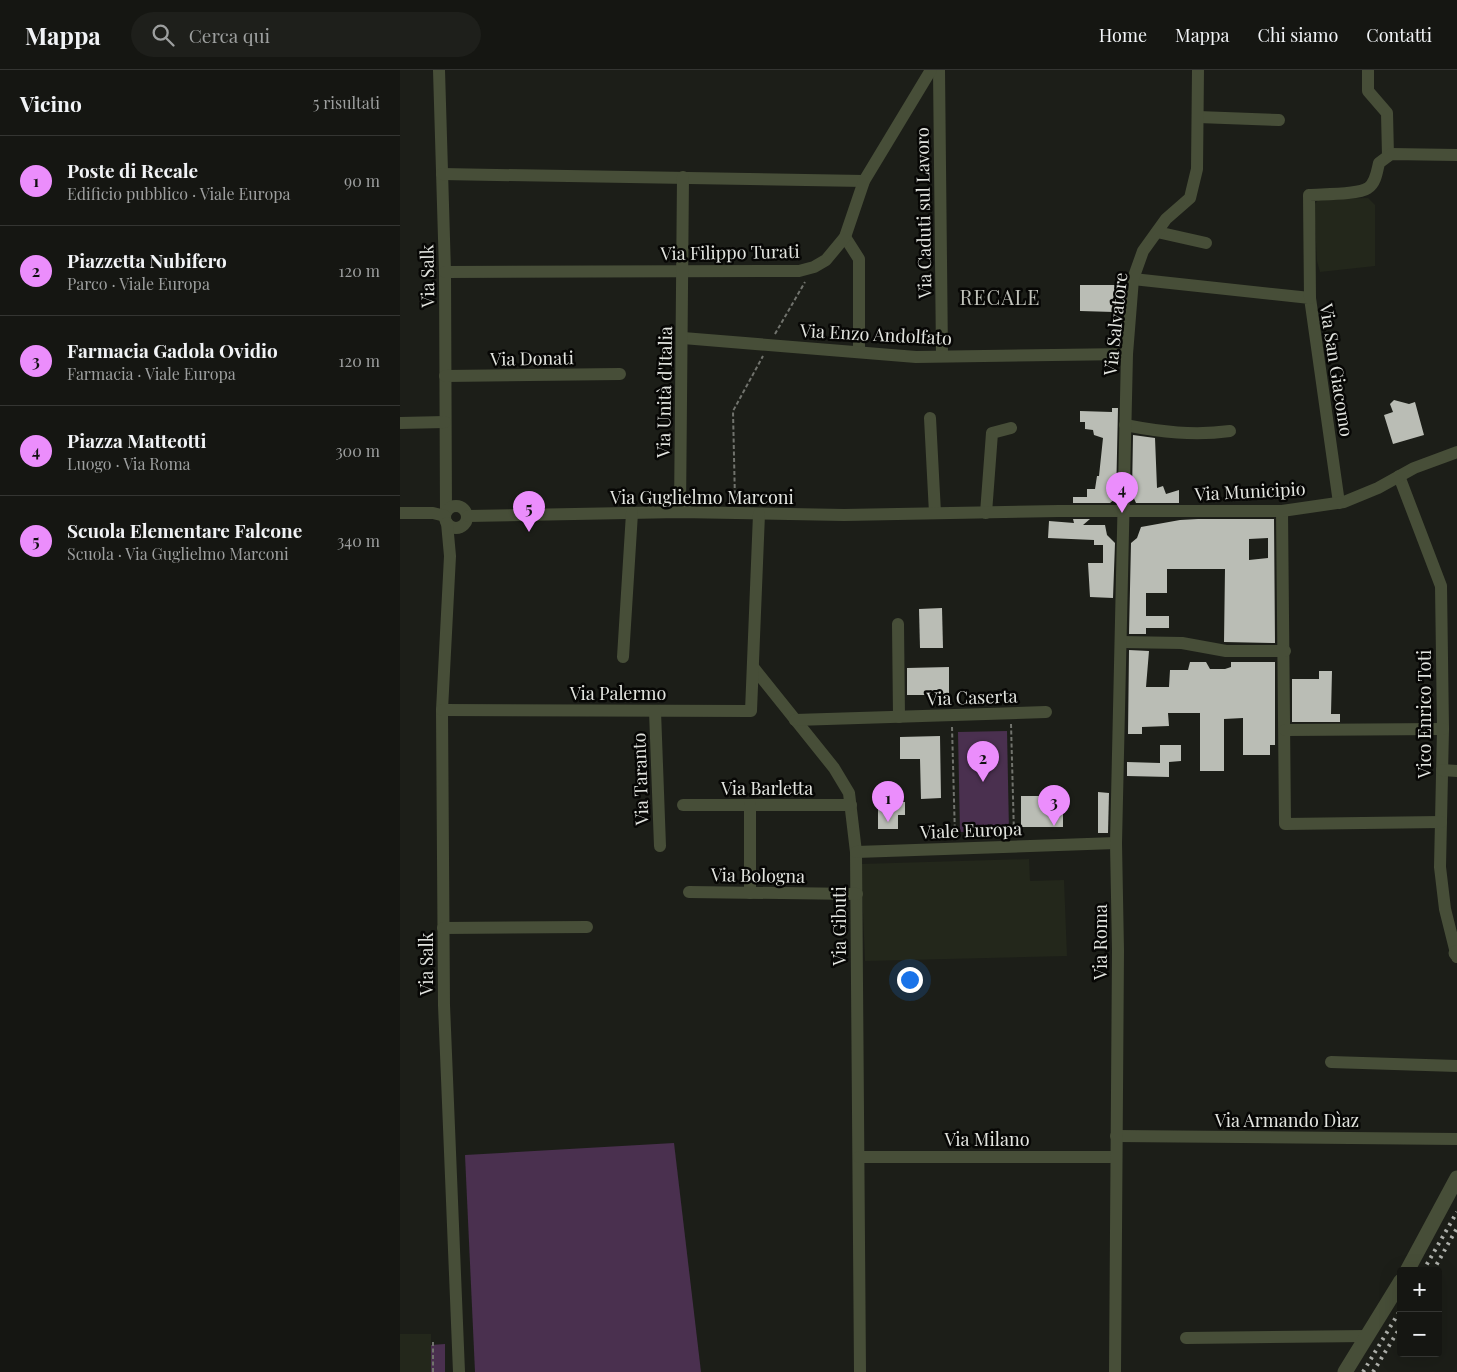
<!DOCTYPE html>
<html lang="it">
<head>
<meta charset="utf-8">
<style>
  :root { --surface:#151612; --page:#1e1f1b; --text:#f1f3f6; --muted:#9d9f9f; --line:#343532; --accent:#eb8dfc }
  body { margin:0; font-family:"Playfair Display",serif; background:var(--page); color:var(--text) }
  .controls { position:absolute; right:15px; bottom:15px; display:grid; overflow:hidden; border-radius:5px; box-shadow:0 5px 20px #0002 }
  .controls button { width:45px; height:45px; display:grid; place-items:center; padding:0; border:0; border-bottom:1px solid var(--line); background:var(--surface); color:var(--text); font:25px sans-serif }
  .you { position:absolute; left:509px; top:909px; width:18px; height:18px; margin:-12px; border:4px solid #fff; border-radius:50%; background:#1a73e8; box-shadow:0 0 0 8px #1a73e833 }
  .badge { display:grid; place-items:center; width:32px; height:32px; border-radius:50%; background:var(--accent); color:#111; font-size:16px; font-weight:700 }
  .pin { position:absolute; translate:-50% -41px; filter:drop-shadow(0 1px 2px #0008) }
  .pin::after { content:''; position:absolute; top:26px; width:18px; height:15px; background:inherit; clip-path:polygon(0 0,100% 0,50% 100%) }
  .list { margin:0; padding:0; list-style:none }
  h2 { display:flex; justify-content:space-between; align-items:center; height:65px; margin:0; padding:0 20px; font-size:21px }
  h2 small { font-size:16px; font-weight:400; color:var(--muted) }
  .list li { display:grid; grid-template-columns:32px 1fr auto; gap:15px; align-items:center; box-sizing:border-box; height:90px; padding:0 20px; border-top:1px solid var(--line) }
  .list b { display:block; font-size:19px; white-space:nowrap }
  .list p { margin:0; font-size:16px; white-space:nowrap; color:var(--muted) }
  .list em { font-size:16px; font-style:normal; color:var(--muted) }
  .icon { flex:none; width:28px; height:28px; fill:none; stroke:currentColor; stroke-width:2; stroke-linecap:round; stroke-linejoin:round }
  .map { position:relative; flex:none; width:1057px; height:1302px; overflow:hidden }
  header { display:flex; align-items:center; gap:30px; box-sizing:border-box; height:70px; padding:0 25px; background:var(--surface); border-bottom:1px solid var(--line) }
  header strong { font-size:24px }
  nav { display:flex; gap:28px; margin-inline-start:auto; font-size:18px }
  .search { width:350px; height:45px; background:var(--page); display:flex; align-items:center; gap:12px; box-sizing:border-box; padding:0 18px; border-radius:28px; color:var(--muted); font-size:19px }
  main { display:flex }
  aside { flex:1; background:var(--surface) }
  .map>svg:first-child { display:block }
</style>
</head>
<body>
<header>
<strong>Mappa</strong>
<div class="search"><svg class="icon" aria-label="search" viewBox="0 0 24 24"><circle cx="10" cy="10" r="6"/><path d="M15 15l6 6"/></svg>Cerca qui</div>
<nav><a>Home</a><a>Mappa</a><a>Chi siamo</a><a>Contatti</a></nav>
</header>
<main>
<aside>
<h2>Vicino<small>5 risultati</small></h2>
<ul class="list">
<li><span class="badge">1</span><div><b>Poste di Recale</b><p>Edificio pubblico · Viale Europa</p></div><em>90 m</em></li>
<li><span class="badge">2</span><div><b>Piazzetta Nubifero</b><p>Parco · Viale Europa</p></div><em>120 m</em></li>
<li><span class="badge">3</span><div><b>Farmacia Gadola Ovidio</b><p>Farmacia · Viale Europa</p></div><em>120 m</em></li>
<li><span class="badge">4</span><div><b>Piazza Matteotti</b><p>Luogo · Via Roma</p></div><em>300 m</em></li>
<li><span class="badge">5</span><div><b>Scuola Elementare Falcone</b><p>Scuola · Via Guglielmo Marconi</p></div><em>340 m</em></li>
</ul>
</aside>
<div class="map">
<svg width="1057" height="1302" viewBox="0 0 1057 1302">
  <rect width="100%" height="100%" fill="#1c1e18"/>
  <g fill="#23271b">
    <path d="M968,128L975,135V196L920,202L917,191L914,135L919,129Z"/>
    <path d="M629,789L630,811L664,810L667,886L465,891L461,794Z"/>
    <rect x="0" y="1264" width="31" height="38"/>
  </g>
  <g fill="#4a304f">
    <path d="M607,661L609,761L560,762L558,662Z"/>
    <path d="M274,1073L301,1302H75L65,1085Z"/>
    <path d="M45,1274V1302H31V1275Z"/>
  </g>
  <g fill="#babdb5" fill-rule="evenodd">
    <path d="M680,215H715L714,242L680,241Z"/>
    <path d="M994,330L1009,334L1015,332L1024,365L993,374L984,345L993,342L990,334Z"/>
    <path d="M712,338H718L716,428L710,433H673V427H687V419H695L697,406H699L703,368L694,365L693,360L685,359V352H680V341L712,342Z"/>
    <path d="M733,365L755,368L757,418L763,416L766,424L779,420V433H736L732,424Z"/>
    <path d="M673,449H690L683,455H705L707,465L715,473L713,528L690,527L688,493H703V475H694V470L648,468L649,451L674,453Z"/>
    <path d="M798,449H874L875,573L824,572L825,499H767V523H746V546H769V558H746V564H729L731,473L737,468L741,457L780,450ZM868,468V488L849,490V469Z"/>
    <path d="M542,538L543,578H520L519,539Z"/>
    <path d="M729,580L749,581L746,617H769L770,600H788L790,592H806L810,599H825L831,597V592H875V675H870V685H843V648L824,649V701H800V643H768L769,656L742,657V664H728Z"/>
    <path d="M549,597V625H507V598Z"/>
    <path d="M919,601H932L931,644H940V652H892V609H919Z"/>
    <path d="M540,666L541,728L521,729L520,689H500V667Z"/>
    <path d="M760,675H781V691L769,692V707L727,706V692L760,693Z"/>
    <path d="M698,722L709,723L708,763H698Z"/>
    <rect x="621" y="726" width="42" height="31"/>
    <path d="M478,732H505V745H498V759H478Z"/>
  </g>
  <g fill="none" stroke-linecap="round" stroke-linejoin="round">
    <g stroke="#71736d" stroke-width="2" stroke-dasharray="4 2.5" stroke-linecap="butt">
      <path d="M375,264L405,212"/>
      <path d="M335,431L333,341L363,286"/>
      <path d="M611,654L614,764"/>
      <path d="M552,657L555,767"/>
      <path d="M33,1302V1272"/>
    </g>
    <g stroke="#474e38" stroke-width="12">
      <path d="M39,0L45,202L46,442"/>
      <path d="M539,0L542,286"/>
      <path d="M968,0V21L987,43L988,86"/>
      <path d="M798,47L879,50"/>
      <path d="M42,104L464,111"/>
      <path d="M757,162L806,173"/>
      <path d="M445,167L459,189V282"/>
      <path d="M45,202L399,201L414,197L426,190L445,167L464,111L531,0"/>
      <path d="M733,209L910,228L939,433"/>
      <path d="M910,228L909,125C922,124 958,125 968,118C976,113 977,101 979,93L991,84L1057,85"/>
      <path d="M283,268L516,287L727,284"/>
      <path d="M45,306L220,304"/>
      <path d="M530,348L535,443"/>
      <path d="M0,353L45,352"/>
      <path d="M725,355C761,362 794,366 830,361"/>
      <path d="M999,406L1041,516L1043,659L1040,797L1045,839L1057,887"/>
      <circle cx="56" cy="447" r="11"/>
      <path d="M882,441L885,754L1041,752"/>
      <path d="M280,442L283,107"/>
      <path d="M0,443H33L45,446"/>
      <path d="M586,443L592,363L611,358"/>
      <path d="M68,446L280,442L444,445L659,441H882L944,432L978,418L1014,398L1057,382"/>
      <path d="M47,453L50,486L42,640L44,935L59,1302"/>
      <path d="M498,554L499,647"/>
      <path d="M721,572L782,573L826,581H885"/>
      <path d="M223,587L232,443"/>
      <path d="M353,597L434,698L449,723L456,782L460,1302"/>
      <path d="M42,640L351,641L359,444"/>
      <path d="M255,641L260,776"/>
      <path d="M395,650L646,642"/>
      <path d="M885,660L1043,659"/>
      <path d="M1042,700L1057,701"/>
      <path d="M283,735H451"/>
      <path d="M350,735V823"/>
      <path d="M456,782L716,773"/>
      <path d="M289,822L457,824"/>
      <path d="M43,858L187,857"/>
      <path d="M931,992L1057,996"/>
      <path d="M716,1066L1057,1069"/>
      <path d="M459,1087H716"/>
      <path d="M786,1268L967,1266"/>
      <path d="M715,1302L718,881L716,773L727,284L733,209L743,181L766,149L790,128L797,99L798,0"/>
    </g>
    <g stroke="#474e38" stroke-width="15">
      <path d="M1056,883H1057"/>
      <path d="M1007,1201L1057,1108"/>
      <path d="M945,1302L1001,1211"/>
    </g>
    <g stroke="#acaea9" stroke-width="4" stroke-dasharray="2.5 5" stroke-linecap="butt">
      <path d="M1023,1201L1057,1142"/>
      <path d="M1033,1201L1057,1158"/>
      <path d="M963,1302L1001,1239"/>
      <path d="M973,1302L1001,1256"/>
    </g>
  </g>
  <g text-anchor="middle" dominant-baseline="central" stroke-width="5" stroke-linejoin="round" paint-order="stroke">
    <g font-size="18" fill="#e3e5e0" stroke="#070705">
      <text transform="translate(523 143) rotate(-91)">Via Caduti sul Lavoro</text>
      <text transform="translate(330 182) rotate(-1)">Via Filippo Turati</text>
      <text transform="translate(27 206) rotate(-91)">Via Salk</text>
      <text transform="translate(715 254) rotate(-84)">Via Salvatore</text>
      <text transform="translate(476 264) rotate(3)">Via Enzo Andolfato</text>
      <text transform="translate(132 288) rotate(-1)">Via Donati</text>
      <text transform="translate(937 300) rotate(81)">Via San Giacomo</text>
      <text transform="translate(264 322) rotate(-89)">Via Unità d'Italia</text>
      <text transform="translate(850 421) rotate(-3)">Via Municipio</text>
      <text x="302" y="427">Via Guglielmo Marconi</text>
      <text x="218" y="623">Via Palermo</text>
      <text transform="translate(572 627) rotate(-2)">Via Caserta</text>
      <text transform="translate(1024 644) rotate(-90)">Vico Enrico Toti</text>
      <text transform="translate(240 709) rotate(-92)">Via Taranto</text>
      <text x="367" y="718">Via Barletta</text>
      <text transform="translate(571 760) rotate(-2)">Viale Europa</text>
      <text transform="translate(358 805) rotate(1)">Via Bologna</text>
      <text transform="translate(439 856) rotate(-90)">Via Gibuti</text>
      <text transform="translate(700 872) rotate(-90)">Via Roma</text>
      <text transform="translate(26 894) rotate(-90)">Via Salk</text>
      <text x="887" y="1050">Via Armando Dìaz</text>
      <text x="587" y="1069">Via Milano</text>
    </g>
    <g font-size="20" letter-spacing="1" fill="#c1c3bb" stroke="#070705">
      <text x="600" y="226">RECALE</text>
    </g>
  </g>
</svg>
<div class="controls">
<button>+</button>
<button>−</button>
</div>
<div class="you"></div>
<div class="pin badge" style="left:488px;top:752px">1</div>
<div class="pin badge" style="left:583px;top:712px">2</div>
<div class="pin badge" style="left:654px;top:756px">3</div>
<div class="pin badge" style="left:722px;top:443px">4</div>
<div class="pin badge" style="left:129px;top:462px">5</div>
</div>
</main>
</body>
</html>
